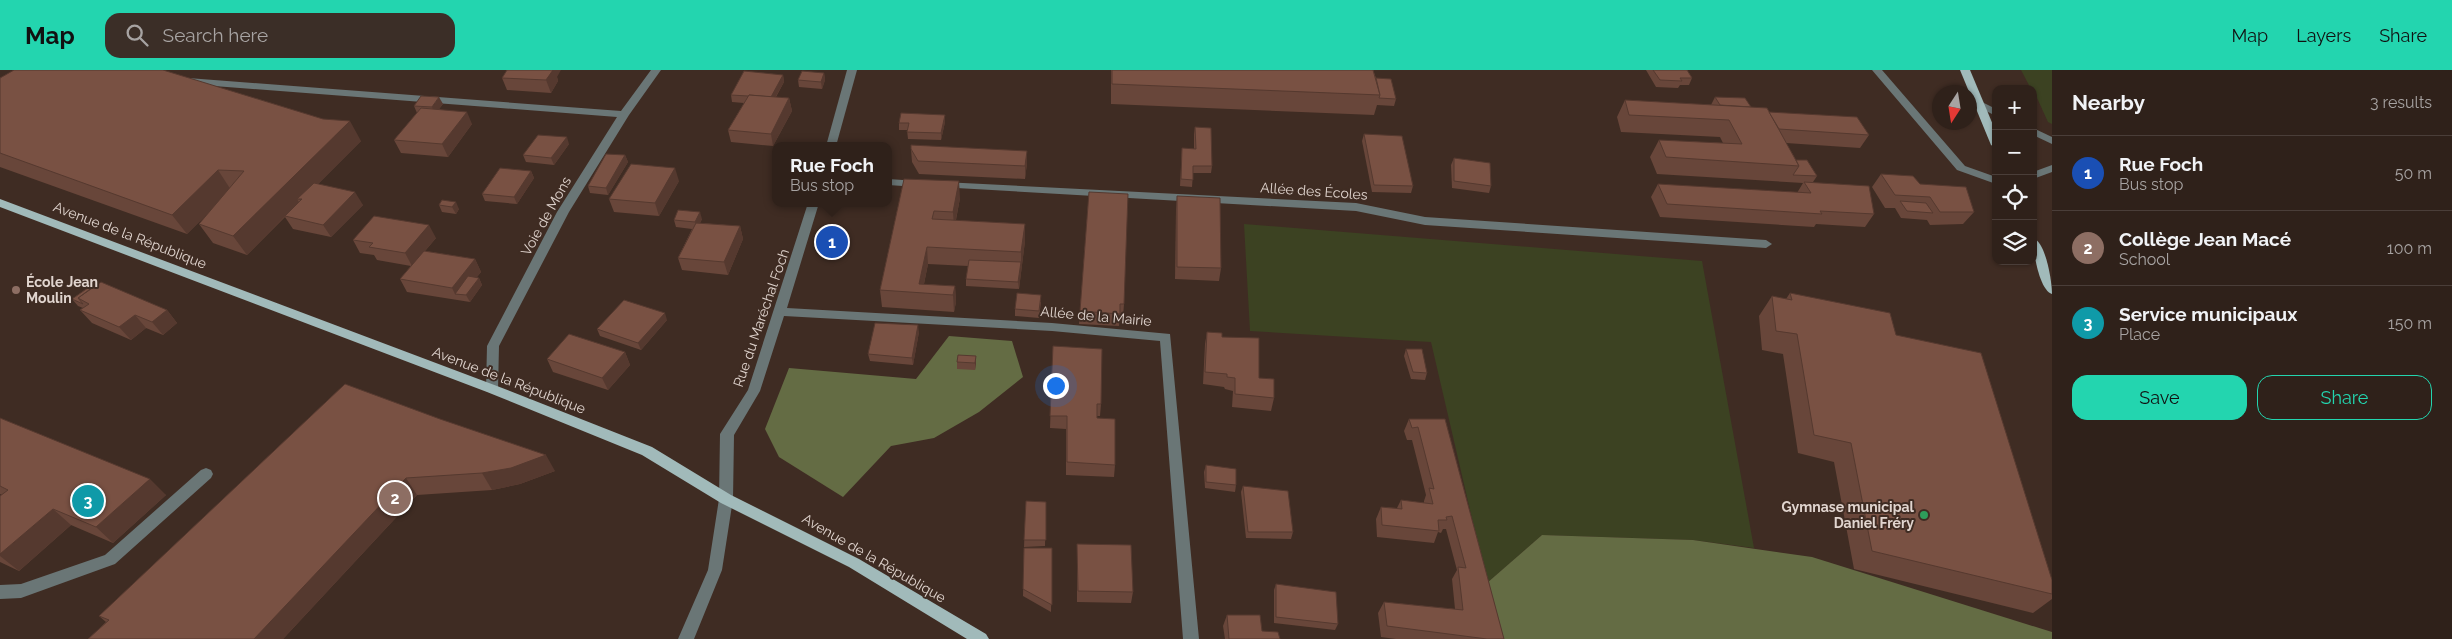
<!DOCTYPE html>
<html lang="en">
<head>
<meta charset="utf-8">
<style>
  :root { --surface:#2f211a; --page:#3b2e27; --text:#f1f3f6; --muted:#a7a3a2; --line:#4a3e39; --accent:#23d5af }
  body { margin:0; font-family:Raleway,sans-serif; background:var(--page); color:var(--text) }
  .controls { position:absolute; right:15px; top:15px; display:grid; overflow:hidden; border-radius:10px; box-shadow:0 1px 4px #0004 }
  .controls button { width:45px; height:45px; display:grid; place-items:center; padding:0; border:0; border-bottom:1px solid var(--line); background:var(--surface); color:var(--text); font:25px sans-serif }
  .compass { position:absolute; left:1932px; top:15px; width:45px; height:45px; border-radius:50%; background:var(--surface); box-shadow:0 1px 4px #0004; rotate:192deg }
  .you { position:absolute; left:1055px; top:315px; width:18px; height:18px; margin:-12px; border:4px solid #fff; border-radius:50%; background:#1a73e8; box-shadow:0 0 0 8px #1a73e833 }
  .badge { display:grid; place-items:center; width:32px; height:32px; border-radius:50%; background:var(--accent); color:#fff; font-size:16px; font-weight:700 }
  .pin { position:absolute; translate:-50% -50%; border:2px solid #fff; box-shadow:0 1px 5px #0006 }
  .popup { position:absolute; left:772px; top:72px; width:120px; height:65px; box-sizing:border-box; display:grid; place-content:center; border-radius:10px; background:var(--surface); filter:drop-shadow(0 1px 4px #0005); font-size:16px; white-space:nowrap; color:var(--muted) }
  .popup b { font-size:19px; color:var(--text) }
  .popup::after { content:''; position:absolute; left:50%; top:100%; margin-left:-10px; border:10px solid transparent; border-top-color:var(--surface) }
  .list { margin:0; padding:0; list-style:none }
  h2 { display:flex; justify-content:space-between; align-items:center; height:65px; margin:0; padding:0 20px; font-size:21px }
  h2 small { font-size:16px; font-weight:400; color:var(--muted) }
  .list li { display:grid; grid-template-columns:32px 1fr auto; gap:15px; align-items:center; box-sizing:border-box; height:75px; padding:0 20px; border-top:1px solid var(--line) }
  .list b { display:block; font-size:19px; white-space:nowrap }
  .list p { margin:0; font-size:16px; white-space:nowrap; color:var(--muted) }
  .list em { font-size:16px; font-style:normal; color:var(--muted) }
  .actions { display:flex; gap:10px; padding:15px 20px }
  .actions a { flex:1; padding:11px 0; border:1px solid var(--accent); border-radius:15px; text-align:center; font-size:18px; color:var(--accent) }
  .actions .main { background:var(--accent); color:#111 }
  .icon { flex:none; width:28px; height:28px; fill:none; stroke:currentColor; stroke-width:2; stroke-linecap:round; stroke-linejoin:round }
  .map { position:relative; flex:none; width:2052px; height:569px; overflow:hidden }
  header { display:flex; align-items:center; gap:30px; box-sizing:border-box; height:70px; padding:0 25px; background:var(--accent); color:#111 }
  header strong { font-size:24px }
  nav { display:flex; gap:28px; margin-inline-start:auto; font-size:18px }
  .search { width:350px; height:45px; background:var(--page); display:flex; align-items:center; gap:12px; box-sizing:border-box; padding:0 18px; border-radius:15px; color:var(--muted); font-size:19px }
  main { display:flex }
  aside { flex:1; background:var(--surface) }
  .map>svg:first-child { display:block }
</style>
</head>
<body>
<header>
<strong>Map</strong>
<div class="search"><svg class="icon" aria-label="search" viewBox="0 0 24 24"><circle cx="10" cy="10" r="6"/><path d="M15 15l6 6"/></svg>Search here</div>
<nav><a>Map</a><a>Layers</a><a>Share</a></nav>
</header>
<main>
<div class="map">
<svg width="2052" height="569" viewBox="0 0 2052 569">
  <rect width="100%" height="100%" fill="#3f2c23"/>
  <g fill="#3c4222">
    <path d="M2021,0H2052V54L2048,52L2033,19H2031Z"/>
    <path d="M1244,154L1702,191L1754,478L1693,470L1542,465L1487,513L1431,272L1250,261Z"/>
  </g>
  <g fill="#646c44">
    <path d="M949,266L1012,271L1023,307L979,342L934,368L891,376L843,427L779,387L765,359L789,298L916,309Z"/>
    <path d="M1542,465L1693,470L1812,487L2052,562V569H1500L1487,513Z"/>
  </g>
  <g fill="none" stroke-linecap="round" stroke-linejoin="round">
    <g fill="#6a7676" fill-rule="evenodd">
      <path d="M651,0H661L629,45L569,142L499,276L498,319L497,322H487L486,319L487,276L557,142L617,47L188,14L183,11L188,8L621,41Z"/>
      <path d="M847,0H857L836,76H826Z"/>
      <path d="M1872,0H1882L1965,96L1996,107V114L1957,100Z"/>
      <path d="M1978,30L1996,39V46L1974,35L1973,33Z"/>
      <path d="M2033,58L2052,67V74L2033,65Z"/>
      <path d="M2052,95V102L2033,109V102Z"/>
      <path d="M888,109L918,111L923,114L918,117L888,115Z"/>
      <path d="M943,112L1356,133L1425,147L1766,170L1772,174L1766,178L1425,155L1356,141L939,117L938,115Z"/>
      <path d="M808,133H819L787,238L1052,253L1170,264L1199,569H1183L1160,271L1052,261L784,246L760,321L734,365L733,429L722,500L694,569H678L708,500L719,429L720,364L748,320Z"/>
      <path d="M206,398L211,400L213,404L211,408L115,494L21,528L0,529V515L21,514L105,485L201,400Z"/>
    </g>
    <g fill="#a1baba" fill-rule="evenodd">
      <path d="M1960,0H1970L1996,62V78L1991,75Z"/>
      <path d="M0,129L497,316L652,377L731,425L859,489L986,564L989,569H967L849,497L721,433L642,385L487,322L0,137Z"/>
      <path d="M2033,168C2046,172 2052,212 2052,224C2039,220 2033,181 2033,168Z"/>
    </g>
  </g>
  <g fill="#68463a">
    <path d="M1111,0H1373L1376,8L1396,29L1394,36L1377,35L1374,45L1111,34Z"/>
    <path d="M1646,0H1687L1692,8L1689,15H1680L1678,18L1656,17Z"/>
    <path d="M824,3L825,10L822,19L799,17L798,10Z"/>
    <path d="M783,5L784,12L776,27L789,28L792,41L773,76L731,72L728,60L744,33L732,32L731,25Z"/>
    <path d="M557,7L558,11L551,23L507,20L502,8Z"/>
    <path d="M0,8L361,71L318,114L363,135L331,167L293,159L285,147L247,185L213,173L199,154L213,138L187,164L0,97Z"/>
    <path d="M1715,27L1769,42L1869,65L1860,78L1786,73L1796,90L1817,106L1813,112L1874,144L1865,157L1816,154L1814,157L1660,147L1651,127L1658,114L1797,123L1803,113L1657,104L1650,87L1659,70L1723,73L1720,67L1621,62L1617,47L1625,30L1711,35Z"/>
    <path d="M443,34L439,39L472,54L448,87L401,83L394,70L417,43L414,36Z"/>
    <path d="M945,52L941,70L908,69L907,60H899V53Z"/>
    <path d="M1195,57L1212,96L1211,103H1193L1192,117L1180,116L1182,78L1194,79V64Z"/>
    <path d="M1364,64L1413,116L1411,123L1372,122L1362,71Z"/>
    <path d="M569,74L554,95L526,92L523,85Z"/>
    <path d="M911,79L1027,93L1025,109L919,104L912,92Z"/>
    <path d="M625,85L628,92L608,125L590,123L588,116Z"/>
    <path d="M1454,88L1491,116L1489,123L1452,118L1451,95Z"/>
    <path d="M531,101L534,108L517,134L485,131L482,124Z"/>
    <path d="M1881,104L1920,114L1974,142L1963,154L1930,155L1927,150L1901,148L1895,138H1885L1872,117Z"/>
    <path d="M904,109L960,128L956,150L1025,171L1019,219L966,216V209L968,196L928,194L924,214L955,216L956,232L954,242L882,237L880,220Z"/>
    <path d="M679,111L659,146L614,142L609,129Z"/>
    <path d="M1089,122L1124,234L1123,247H1120L1119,256L1079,254Z"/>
    <path d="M1177,126L1221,198L1219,211L1175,209L1176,139Z"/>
    <path d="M442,130L459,139L456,144L442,142L439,135Z"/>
    <path d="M702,149L700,153L740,156L743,169L728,205L682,200L678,188L692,159L676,157L674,150Z"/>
    <path d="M436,168L425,181L475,189L481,202L476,208H479L482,215L470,232L407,222L400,209L411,196L377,190L374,185L360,183L353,170Z"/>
    <path d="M95,213L167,240L177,253L163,265L146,258L131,270L92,253L80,240L83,238L78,236L72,229Z"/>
    <path d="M1790,223L1896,265L2052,510V529L2033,543L1854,499L1834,392L1798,383L1783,284L1762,280L1759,246L1772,226L1786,229Z"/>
    <path d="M1041,232L1039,248L1015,246V239Z"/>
    <path d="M667,250L641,280L600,266L597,259Z"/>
    <path d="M919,262L913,295L870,291L868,284Z"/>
    <path d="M1207,262L1222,267L1259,308L1274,328L1271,341L1232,337L1233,321L1225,319L1224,317L1203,314L1205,274Z"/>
    <path d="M1053,276L1101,334L1100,346H1097V348L1115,395L1114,407L1066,405V359L1050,358Z"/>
    <path d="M1406,279L1427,303L1425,310L1411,309L1404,286Z"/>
    <path d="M625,282L630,295L608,320L553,302L547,289Z"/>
    <path d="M957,292L976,293L975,300L957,299Z"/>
    <path d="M345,314L555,401L520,414L492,420L417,425L283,569H88L106,552L99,546Z"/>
    <path d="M0,348L166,425L113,473L71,455L19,501L0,492V426L2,425L0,424Z"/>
    <path d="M1409,349H1445L1504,569H1396L1381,567L1378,543L1384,532L1455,539L1452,509L1457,500L1446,459H1443L1441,463L1438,462L1434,473L1377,467L1376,449L1381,437L1397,438L1401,430L1424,433V431L1426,425L1412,370H1407L1404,361Z"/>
    <path d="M1206,395L1236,415L1235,422L1205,418L1204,402Z"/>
    <path d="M1243,416L1293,462L1291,469L1246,468L1241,422Z"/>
    <path d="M1026,431L1046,432L1045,476L1024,477Z"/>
    <path d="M1077,474L1133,522L1131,533L1077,532Z"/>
    <path d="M1024,478H1052L1051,542L1023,526Z"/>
    <path d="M1276,514L1338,554L1335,560L1274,553V520Z"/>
    <path d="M1227,545L1262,561L1280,569H1225L1223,556Z"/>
  </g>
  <g fill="#55392f">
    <path d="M550,0H561L557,7L558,11L551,23L546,10Z"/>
    <path d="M824,3L825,10L822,19L821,12Z"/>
    <path d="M783,5L784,12L771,35L770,28Z"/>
    <path d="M439,27L443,34L435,44L432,37Z"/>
    <path d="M789,28L792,41L773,76L771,64Z"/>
    <path d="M467,42L472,54L448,87L442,74Z"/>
    <path d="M945,45V52L941,70V63Z"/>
    <path d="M350,51L361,71L302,130L297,129L299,132L247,185L233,166Z"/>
    <path d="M567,67L569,74L554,95L551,88Z"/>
    <path d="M1027,81V93L1025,109V96Z"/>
    <path d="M625,85L628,92L608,125L606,118Z"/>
    <path d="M675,98L679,111L659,146L655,133Z"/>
    <path d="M218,100L231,120L187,164L172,145Z"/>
    <path d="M531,101L534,108L517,134L514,127Z"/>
    <path d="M959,111L960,128L954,159L953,142Z"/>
    <path d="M355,122L363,135L331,167L323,155Z"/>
    <path d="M456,132L459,139L456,144L452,137Z"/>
    <path d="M700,142L702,149L697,159L695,152Z"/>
    <path d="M1025,154V171L1019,219L1018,212L1021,192V182Z"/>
    <path d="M429,155L436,168L412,196L405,183Z"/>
    <path d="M740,156L743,169L728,205L724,192Z"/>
    <path d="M927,177L928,194L922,223L919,214Z"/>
    <path d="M475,189L481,202L463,225L455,224L452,218Z"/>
    <path d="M479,208L482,215L470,232L466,225Z"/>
    <path d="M955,216L956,232L954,242L953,225Z"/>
    <path d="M167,240L177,253L163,265L152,252Z"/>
    <path d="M665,243L667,250L641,280L638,273Z"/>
    <path d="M135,245L146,258L131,270L119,257Z"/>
    <path d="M918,255L919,262L913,295L912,288Z"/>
    <path d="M625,282L630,295L608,320L602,308Z"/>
    <path d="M976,286V293L975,300V293Z"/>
    <path d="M546,385L555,401L520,414L492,420L482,403Z"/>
    <path d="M406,408L417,425L283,569H254Z"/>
    <path d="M150,409L166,425L113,473L96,457Z"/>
    <path d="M53,439L71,455L19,501L0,486V484Z"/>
  </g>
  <g fill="#795143" stroke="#55392f">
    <path d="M14,0H163L323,49L350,51L233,166L199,154L244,101L218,100L172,145L0,83V8Z"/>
    <path d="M507,0H553L546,10L502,8Z"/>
    <path d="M1112,0H1373L1380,25L1112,14Z"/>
    <path d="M1653,0H1687L1692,8H1680L1682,11L1660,10Z"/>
    <path d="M744,1L783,5L771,27L749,25L748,26L731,25Z"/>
    <path d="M802,1L824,3L821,12L798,10Z"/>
    <path d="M1376,8L1391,9L1396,29L1379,28L1380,25Z"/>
    <path d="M749,25L789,28L771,64L728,60Z"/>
    <path d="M421,26L439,27L432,37L414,36Z"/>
    <path d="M1715,27L1745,28L1751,37L1720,35Z"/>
    <path d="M1625,30L1767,38L1799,96L1666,87L1659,70L1742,74L1729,50L1629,45Z"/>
    <path d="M421,38L467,42L442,74L394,70Z"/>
    <path d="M1769,42L1857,47L1869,65L1779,59Z"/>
    <path d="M901,43L945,45L941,63L907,62L909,53H899Z"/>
    <path d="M1195,57L1211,58L1212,96H1193V110L1181,109L1182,78L1196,79Z"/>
    <path d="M1364,64L1402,66L1413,116L1374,115Z"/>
    <path d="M538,65L567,67L551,88L523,85Z"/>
    <path d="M911,75L1027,81L1025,96L918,91L911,79Z"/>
    <path d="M606,84L625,85L606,118L588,116Z"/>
    <path d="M1454,88L1490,93L1491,116L1454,111Z"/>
    <path d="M1796,90H1807L1817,106L1793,105L1799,96Z"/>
    <path d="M631,94L675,98L655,133L609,129Z"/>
    <path d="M500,98L531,101L514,127L482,124Z"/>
    <path d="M1881,104L1913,106L1920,114L1966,117L1974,142H1940L1930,127L1895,125Z"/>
    <path d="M904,109L959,111L953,142L934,141L932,149L1025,154L1021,182L927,177L919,214L955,216L953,225L880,220Z"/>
    <path d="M1804,112L1869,116L1874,144L1820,141L1822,144L1667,134L1658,114L1811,123Z"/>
    <path d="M314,113L355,122L323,155L285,146L302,129H297Z"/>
    <path d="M1089,122L1128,124L1124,234H1120V244L1080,241Z"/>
    <path d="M1177,126L1220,128L1221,198L1177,197Z"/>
    <path d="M442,130L456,132L452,137L439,135Z"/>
    <path d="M1900,131L1926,133L1933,143L1907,141Z"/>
    <path d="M678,140L700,142L695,152L674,150Z"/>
    <path d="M374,146L429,155L405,183L369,177L373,173L353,170Z"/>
    <path d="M696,153L740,156L724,192L678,188Z"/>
    <path d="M424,181L475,189L452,218L400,209Z"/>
    <path d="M969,190L1021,192L1018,212L966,209Z"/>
    <path d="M468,206L479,208L466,225L455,224Z"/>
    <path d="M101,212L167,240L152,252L135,245L119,257L80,240L89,234L78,228Z"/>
    <path d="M95,213L97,214L78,228L83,234L72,229Z"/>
    <path d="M1017,223L1041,225L1039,241L1015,239Z"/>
    <path d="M1790,223L1890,243L1896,265L1981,283L2052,510V524L1872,481L1851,373L1814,365L1797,264L1776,261L1772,226L1792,230Z"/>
    <path d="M624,230L665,243L638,273L597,259Z"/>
    <path d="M875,253L918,255L912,288L868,284Z"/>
    <path d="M1207,262L1222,263V267L1259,268V308L1274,309V328L1235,324V308L1227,307V304L1205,302Z"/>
    <path d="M569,264L625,282L602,308L547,289Z"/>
    <path d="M1053,276L1102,279L1101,334H1097V348L1115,349V395L1067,392V346H1050Z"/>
    <path d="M1406,279H1422L1427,303L1413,302Z"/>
    <path d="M958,285L976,286L975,293L957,292Z"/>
    <path d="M345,314L440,349L546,385L511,398L482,403L406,408L254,569H88L109,550L99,546Z"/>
    <path d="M0,348L150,409L96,457L53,439L0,484V426L8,420L0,416Z"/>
    <path d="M1409,349H1445L1504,569H1487L1387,556L1384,532L1463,540L1458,497L1466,498L1452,446L1446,447L1447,450H1438L1439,461L1382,455L1381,437L1402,439L1401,430L1433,434L1429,418L1434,419L1418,357L1412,358Z"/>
    <path d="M1206,395L1236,399V415L1206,412Z"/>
    <path d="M1243,416L1288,421L1293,462H1248Z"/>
    <path d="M1026,431L1046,432V470H1024Z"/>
    <path d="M1077,474L1131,475L1133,522L1078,521Z"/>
    <path d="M1024,478H1052V535L1023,519Z"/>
    <path d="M1276,514L1336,522L1338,554L1276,547Z"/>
    <path d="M1227,545H1260L1262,561L1278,562L1280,569H1229Z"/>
  </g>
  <circle fill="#8d6e63" stroke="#3f2c23" stroke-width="2" cx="16" cy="220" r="5"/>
  <circle fill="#2e9e5b" stroke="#3f2c23" stroke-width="2" cx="1924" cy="445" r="5"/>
  <g text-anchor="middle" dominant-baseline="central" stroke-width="4" stroke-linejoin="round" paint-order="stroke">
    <g font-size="14" fill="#e1d5cf" stroke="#3f2c23">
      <text transform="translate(1314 121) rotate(4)">Allée des Écoles</text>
      <text transform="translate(546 146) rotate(-61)">Voie de Mons</text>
      <text transform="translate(130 165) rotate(21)">Avenue de la République</text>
      <text transform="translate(1096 246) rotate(5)">Allée de la Mairie</text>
      <text transform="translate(761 248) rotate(-71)">Rue du Maréchal Foch</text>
      <text transform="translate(509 310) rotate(21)">Avenue de la République</text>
      <text transform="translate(874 488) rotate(30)">Avenue de la République</text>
    </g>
    <g font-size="14" font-weight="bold" fill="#e1d5cf" stroke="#3f2c23" text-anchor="start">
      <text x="26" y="212">École Jean<tspan x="26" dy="16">Moulin</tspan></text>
      <text x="1914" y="437" text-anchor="end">Gymnase municipal<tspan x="1914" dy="16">Daniel Fréry</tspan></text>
    </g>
  </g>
</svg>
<div class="controls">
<button>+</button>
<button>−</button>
<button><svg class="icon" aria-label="locate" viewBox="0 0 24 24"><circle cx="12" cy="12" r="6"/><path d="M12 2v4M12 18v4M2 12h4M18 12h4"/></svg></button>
<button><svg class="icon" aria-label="layers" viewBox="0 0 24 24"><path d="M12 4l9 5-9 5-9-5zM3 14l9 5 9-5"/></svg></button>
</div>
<svg class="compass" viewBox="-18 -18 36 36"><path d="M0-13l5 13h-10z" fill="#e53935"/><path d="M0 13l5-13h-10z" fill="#a7a3a2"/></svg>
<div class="you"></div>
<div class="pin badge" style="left:832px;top:172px;background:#1a4fb4">1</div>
<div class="popup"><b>Rue Foch</b>Bus stop</div>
<div class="pin badge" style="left:395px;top:428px;background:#8d6e63">2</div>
<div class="pin badge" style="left:88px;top:431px;background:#0f9aa8">3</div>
</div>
<aside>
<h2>Nearby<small>3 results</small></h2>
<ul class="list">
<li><span class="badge" style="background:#1a4fb4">1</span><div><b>Rue Foch</b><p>Bus stop</p></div><em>50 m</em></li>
<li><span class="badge" style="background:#8d6e63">2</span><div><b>Collège Jean Macé</b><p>School</p></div><em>100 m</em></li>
<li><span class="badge" style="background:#0f9aa8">3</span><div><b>Service municipaux</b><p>Place</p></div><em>150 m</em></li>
</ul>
<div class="actions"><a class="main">Save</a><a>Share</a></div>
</aside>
</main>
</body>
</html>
